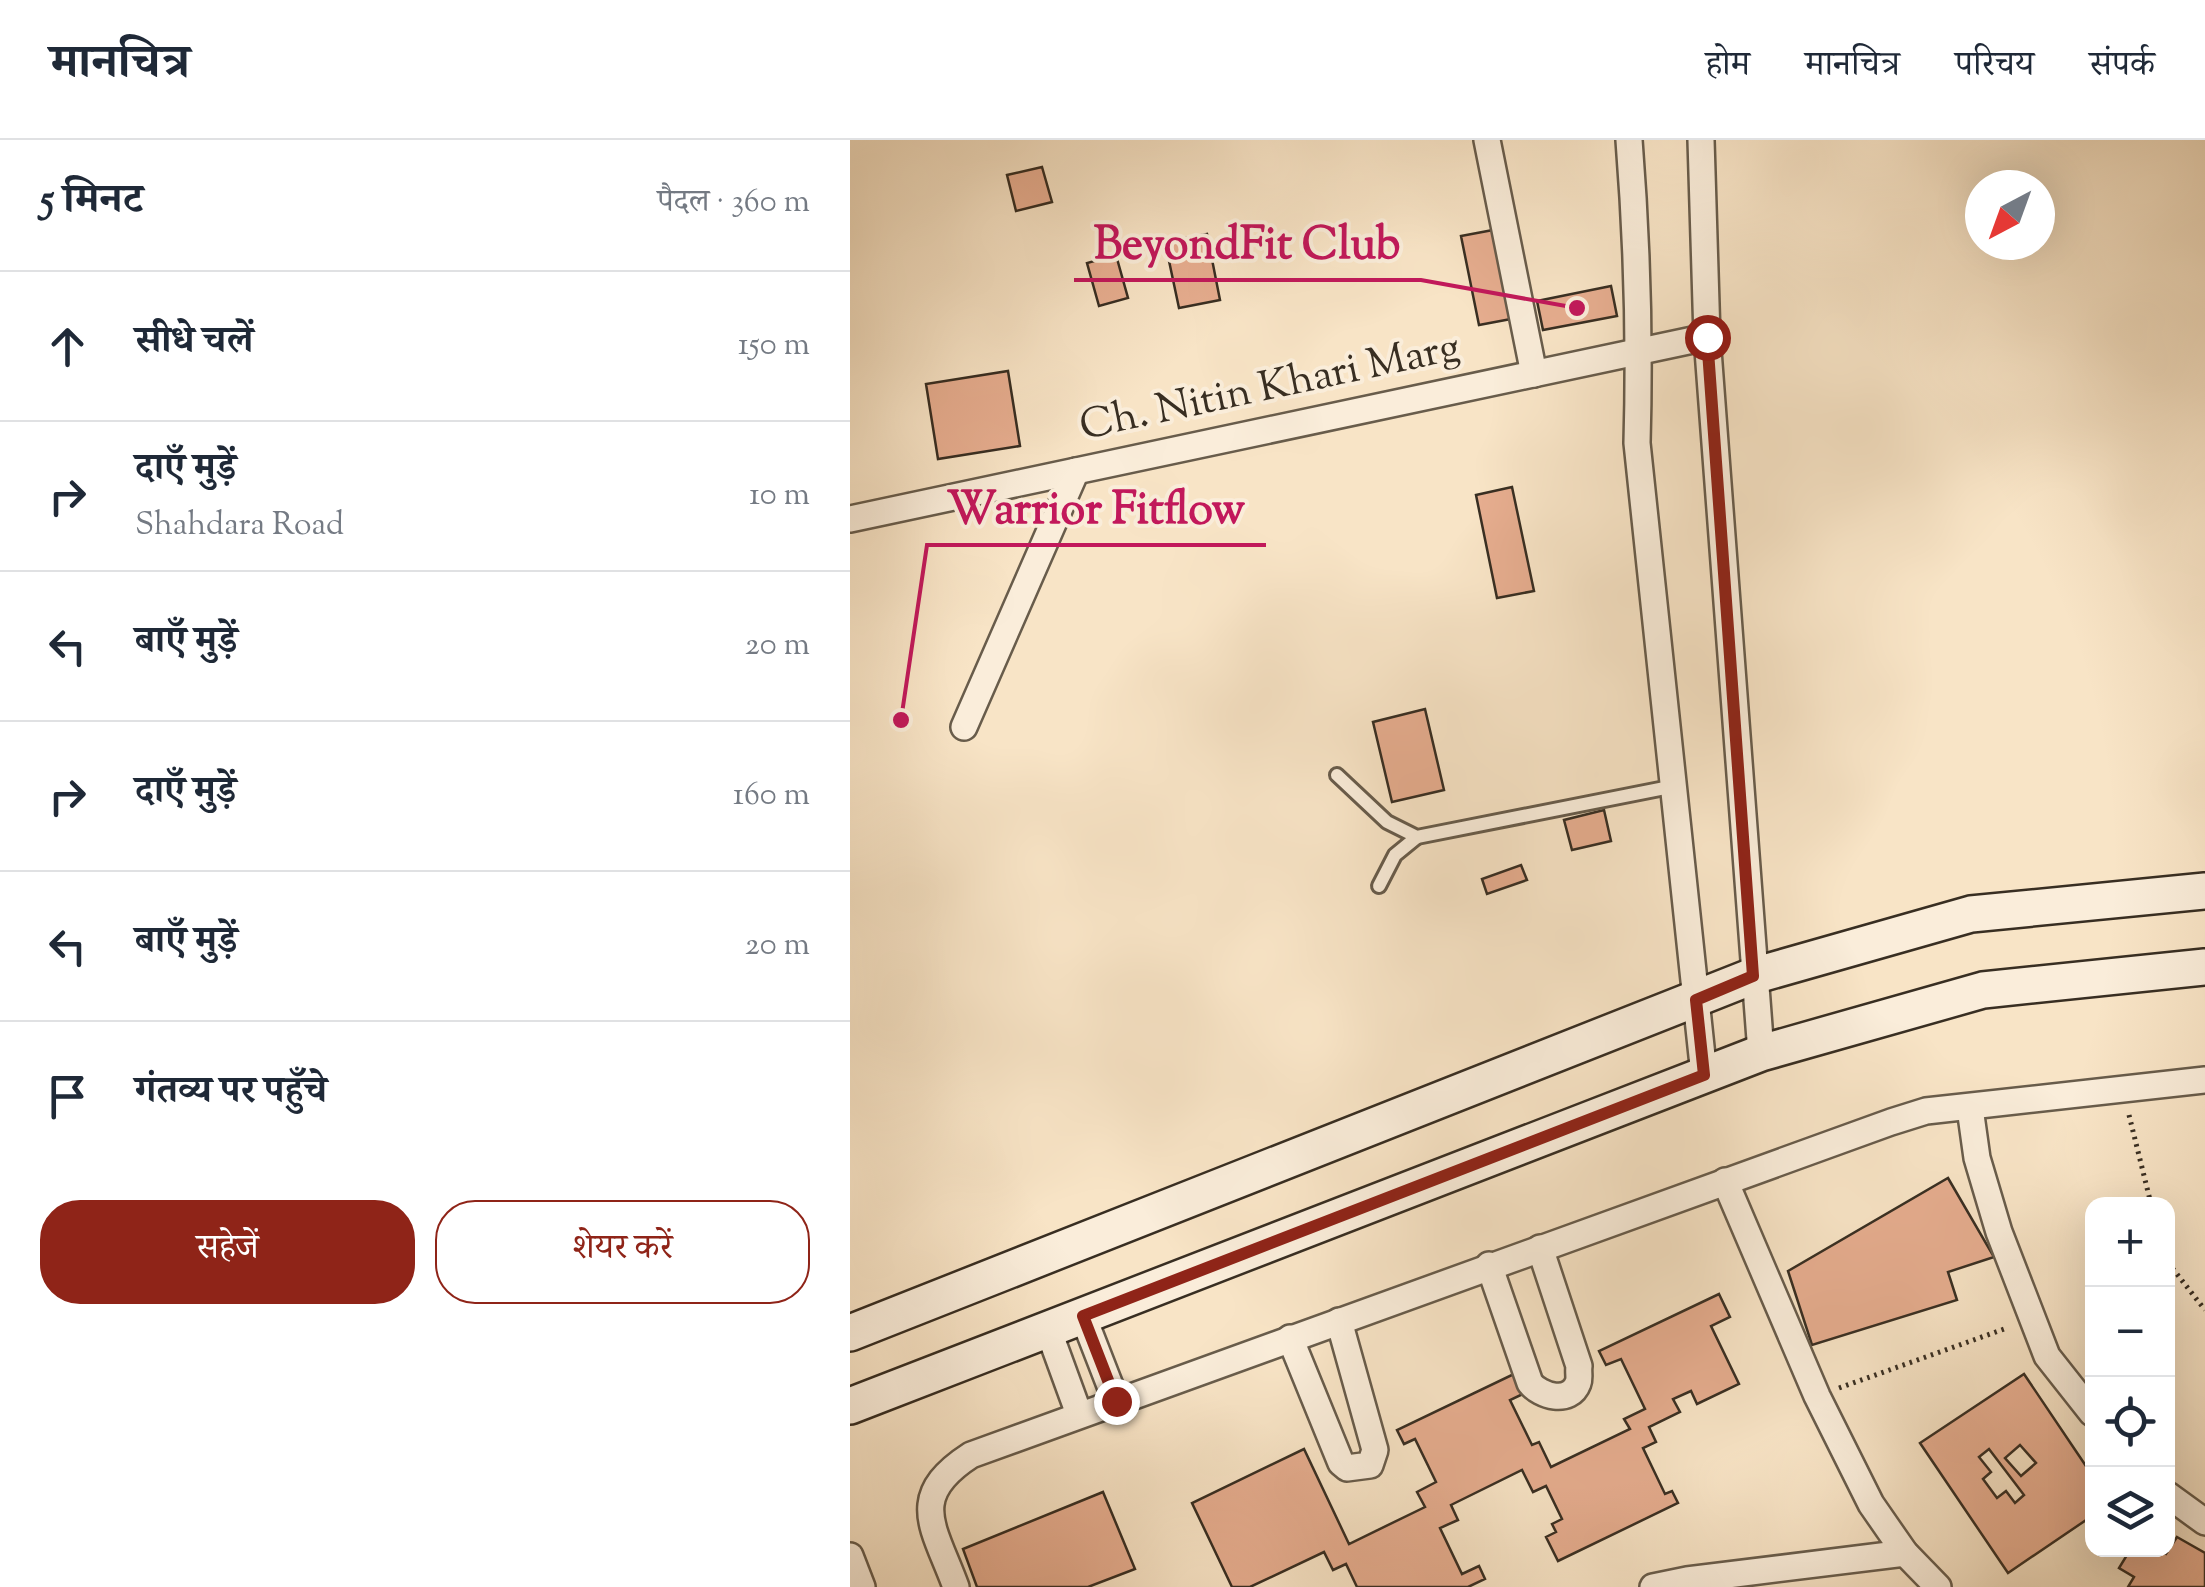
<!DOCTYPE html>
<html lang="hi">
<head>
<meta charset="utf-8">
<style>
  :root { --surface:#fff; --page:#f6f6f7; --text:#1f2937; --muted:#747a83; --line:#e0e1e3; --accent:#8f2418 }
  body { margin:0; font-family:"Sorts Mill Goudy","Noto Serif Devanagari",serif; background:var(--page); color:var(--text) }
  .controls { position:absolute; right:30px; bottom:30px; display:grid; overflow:hidden; border-radius:20px; box-shadow:0 10px 40px #0002 }
  .controls button { width:90px; height:90px; display:grid; place-items:center; padding:0; border:0; border-bottom:2px solid var(--line); background:var(--surface); color:var(--text); font:50px sans-serif }
  .compass { position:absolute; left:1115px; top:30px; width:90px; height:90px; border-radius:50%; background:var(--surface); box-shadow:0 10px 40px #0002; rotate:221deg }
  .stop { position:absolute; width:30px; height:30px; margin:-22px; border:8px solid #8f2418; border-radius:50%; background:#fff }
  .stop.end { background:#8f2418; border-color:#fff; box-shadow:0 2px 10px #0008 }
  .list { margin:0; padding:0; list-style:none }
  h2 { display:flex; justify-content:space-between; align-items:center; height:130px; margin:0; padding:0 40px; font-size:42px }
  h2 small { font-size:32px; font-weight:400; color:var(--muted) }
  .list li { display:grid; grid-template-columns:65px 1fr auto; gap:30px; align-items:center; box-sizing:border-box; height:150px; padding:0 40px; border-top:2px solid var(--line) }
  .list b { display:block; font-size:38px; white-space:nowrap }
  .list p { margin:0; font-size:32px; white-space:nowrap; color:var(--muted) }
  .list em { font-size:32px; font-style:normal; color:var(--muted) }
  .actions { display:flex; gap:20px; padding:30px 40px }
  .actions a { flex:1; padding:22px 0; border:2px solid var(--accent); border-radius:40px; text-align:center; font-size:35px; color:var(--accent) }
  .actions .main { background:var(--accent); color:#fff }
  .icon { flex:none; width:55px; height:55px; fill:none; stroke:currentColor; stroke-width:2; stroke-linecap:round; stroke-linejoin:round }
  .map { position:relative; flex:none; width:1355px; height:1447px; overflow:hidden }
  header { display:flex; align-items:center; gap:60px; box-sizing:border-box; height:140px; padding:0 50px; background:var(--surface); border-bottom:2px solid var(--line) }
  header strong { font-size:48px }
  nav { display:flex; gap:55px; margin-inline-start:auto; font-size:35px }
  main { display:flex }
  aside { flex:1; background:var(--surface) }
  .map>svg:first-child { display:block }
</style>
</head>
<body>
<header>
<strong>मानचित्र</strong>
<nav><a>होम</a><a>मानचित्र</a><a>परिचय</a><a>संपर्क</a></nav>
</header>
<main>
<aside>
<h2>5 मिनट<small>पैदल · 360 m</small></h2>
<ul class="list">
<li><svg class="icon" aria-label="ahead" viewBox="0 0 24 24"><path d="M12 20V5M6 11l6-6 6 6"/></svg><div><b>सीधे चलें</b></div><em>150 m</em></li>
<li><svg class="icon" aria-label="right" viewBox="0 0 24 24"><path d="M7 20v-9h11M14 6l5 5-5 5"/></svg><div><b>दाएँ मुड़ें</b><p>Shahdara Road</p></div><em>10 m</em></li>
<li><svg class="icon" aria-label="left" viewBox="0 0 24 24"><path d="M17 20v-9H6M10 6l-5 5 5 5"/></svg><div><b>बाएँ मुड़ें</b></div><em>20 m</em></li>
<li><svg class="icon" aria-label="right" viewBox="0 0 24 24"><path d="M7 20v-9h11M14 6l5 5-5 5"/></svg><div><b>दाएँ मुड़ें</b></div><em>160 m</em></li>
<li><svg class="icon" aria-label="left" viewBox="0 0 24 24"><path d="M17 20v-9H6M10 6l-5 5 5 5"/></svg><div><b>बाएँ मुड़ें</b></div><em>20 m</em></li>
<li><svg class="icon" aria-label="arrive" viewBox="0 0 24 24"><path d="M6 21V4h12l-3 4 3 4H6"/></svg><div><b>गंतव्य पर पहुँचे</b></div></li>
</ul>
<div class="actions"><a class="main">सहेजें</a><a>शेयर करें</a></div>
</aside>
<div class="map">
<svg width="1355" height="1447" viewBox="0 0 1355 1447">
  <rect width="100%" height="100%" fill="#f8e4c6"/>
  <filter id="stains"><feTurbulence type="fractalNoise" baseFrequency=".002" numOctaves="4"/><feColorMatrix values="0 0 0 0 .2 0 0 0 0 .09 0 0 0 0 .02 0 0 0 .5 -.17"/></filter>
  <radialGradient id="worn" r=".72"><stop offset=".6" stop-color="#630" stop-opacity="0"/><stop offset="1" stop-color="#630" stop-opacity=".3"/></radialGradient>
  <g fill="#e6ad8f" stroke="#382e22" stroke-width="2.5" fill-rule="evenodd">
    <path d="M192,27L202,62L166,71L157,35Z"/>
    <path d="M643,90L661,179L629,185L611,96Z"/>
    <path d="M357,94L370,160L329,168L315,102Z"/>
    <path d="M266,115L278,158L249,166L237,123Z"/>
    <path d="M761,146L767,176L693,190L687,161Z"/>
    <path d="M158,231L170,306L88,319L76,244Z"/>
    <path d="M662,347L684,451L647,458L626,355Z"/>
    <path d="M575,569L594,650L542,662L523,582Z"/>
    <path d="M754,670L761,701L722,710L714,680Z"/>
    <path d="M671,725L677,740L637,754L632,739Z"/>
    <path d="M1098,1038L1144,1117L1098,1132L1107,1160L962,1205L938,1131Z"/>
    <path d="M869,1154L880,1177L861,1186L889,1244L847,1264L841,1251L823,1259L830,1272L799,1287L806,1302L793,1308L815,1354L822,1351L828,1363L708,1421L696,1397L706,1392L702,1384L712,1379L696,1346L683,1352L672,1330L601,1365L608,1380L590,1388L612,1434L629,1426L635,1439L618,1447H507L496,1424L483,1430L474,1412L400,1447H382L342,1363L454,1309L499,1404L575,1367L567,1352L586,1342L565,1299L554,1304L547,1290L666,1233L675,1253L660,1260L682,1305L689,1302L701,1327L780,1289L774,1279L795,1269L771,1219L756,1225L749,1211Z"/>
    <path d="M1174,1234L1242,1335V1376L1158,1433L1070,1303ZM1170,1305L1186,1323L1171,1336L1155,1318ZM1139,1309L1174,1355L1165,1363L1156,1351L1147,1358L1133,1339L1141,1332L1129,1317Z"/>
    <path d="M253,1352L285,1429L238,1447H127L113,1409Z"/>
    <path d="M1327,1397L1355,1413V1447H1278L1284,1437L1269,1428L1280,1410H1308L1316,1414Z"/>
  </g>
  <g fill="none" stroke-linecap="round" stroke-linejoin="round">
    <defs>
      <g id="lane">
        <path d="M487,635L537,682L567,697L825,646"/>
        <path d="M529,746L545,715L567,697"/>
      </g>
      <g id="street">
        <path d="M637,0L684,234"/>
        <path d="M779,0C787,101 790,201 787,303L854,935"/>
        <path d="M851,0L857,197L911,913"/>
        <path d="M0,379L857,197"/>
        <path d="M114,587L226,331"/>
        <path d="M1120,968L1127,1018L1149,1092L1197,1216L1242,1273"/>
        <path d="M875,1041L967,1256L1021,1364L1055,1413L1088,1447"/>
        <path d="M639,1125L680,1243C690,1256 720,1265 728,1243C730,1238 728,1232 729,1226L690,1108"/>
        <path d="M233,1176L266,1261"/>
        <path d="M198,1189L229,1274"/>
        <path d="M440,1198L491,1323L497,1328L520,1325L525,1310L489,1181"/>
        <path d="M1318,1355L1355,1382"/>
        <path d="M0,1416L12,1447"/>
        <path d="M106,1447C84,1387 56,1357 121,1315L1041,982L1076,971L1355,940"/>
        <path d="M803,1447L837,1440L1055,1413"/>
      </g>
      <g id="secondary">
        <path d="M0,1193L903,836L1121,774L1355,751"/>
        <path d="M0,1266L911,913L1133,850L1355,827"/>
      </g>
    </defs>
    <use href="#lane" stroke="#685c4b" stroke-width="18"/>
    <use href="#street" stroke="#685c4b" stroke-width="30"/>
    <use href="#secondary" stroke="#382e22" stroke-width="40"/>
    <g stroke="#382e22" stroke-width="5" stroke-dasharray="2.5 5" stroke-linecap="butt">
      <path d="M1279,975L1301,1064"/>
      <path d="M1318,1114L1323,1129L1355,1170"/>
      <path d="M989,1248L1157,1188"/>
    </g>
    <use href="#lane" stroke="#faedda" stroke-width="12"/>
    <use href="#street" stroke="#faedda" stroke-width="25"/>
    <use href="#secondary" stroke="#faedda" stroke-width="35"/>
  </g>
  <g fill="none" stroke-linecap="round" stroke-linejoin="round">
    <path stroke="#8f2418" stroke-width="12" d="M266,1261L233,1176L854,935L846,860L903,836L857,197"/>
  </g>
  <g text-anchor="middle" dominant-baseline="central" stroke-width="8" stroke-linejoin="round" paint-order="stroke">
    <g font-size="42" fill="#382e22" stroke="#faedda">
      <text transform="translate(420 249) rotate(-12)">Ch. Nitin Khari Marg</text>
    </g>
  </g>
  <path fill="none" stroke="#c2185b" stroke-width="4" d="M727 168L571 140H224M51 580L77 405H416"/>
  <g fill="#c2185b" stroke="#faedda" stroke-width="4">
    <circle cx="727" cy="168" r="10"/>
    <circle cx="51" cy="580" r="10"/>
  </g>
  <g font-size="45" text-anchor="middle" font-weight="bold" fill="#c2185b" stroke="#faedda" stroke-width="8" stroke-linejoin="round" paint-order="stroke">
    <text x="397" y="118">BeyondFit Club</text>
    <text x="246" y="383">Warrior Fitflow</text>
  </g>
  <rect width="100%" height="100%" filter="url(#stains)"/>
  <rect width="100%" height="100%" fill="url(#worn)"/>
</svg>
<div class="controls">
<button>+</button>
<button>−</button>
<button><svg class="icon" aria-label="locate" viewBox="0 0 24 24"><circle cx="12" cy="12" r="6"/><path d="M12 2v4M12 18v4M2 12h4M18 12h4"/></svg></button>
<button><svg class="icon" aria-label="layers" viewBox="0 0 24 24"><path d="M12 4l9 5-9 5-9-5zM3 14l9 5 9-5"/></svg></button>
</div>
<svg class="compass" viewBox="-18 -18 36 36"><path d="M0-13l5 13h-10z" fill="#e53935"/><path d="M0 13l5-13h-10z" fill="#747a83"/></svg>
<div class="stop" style="left:857px;top:197px"></div>
<div class="stop end" style="left:266px;top:1261px"></div>
</div>
</main>
</body>
</html>
